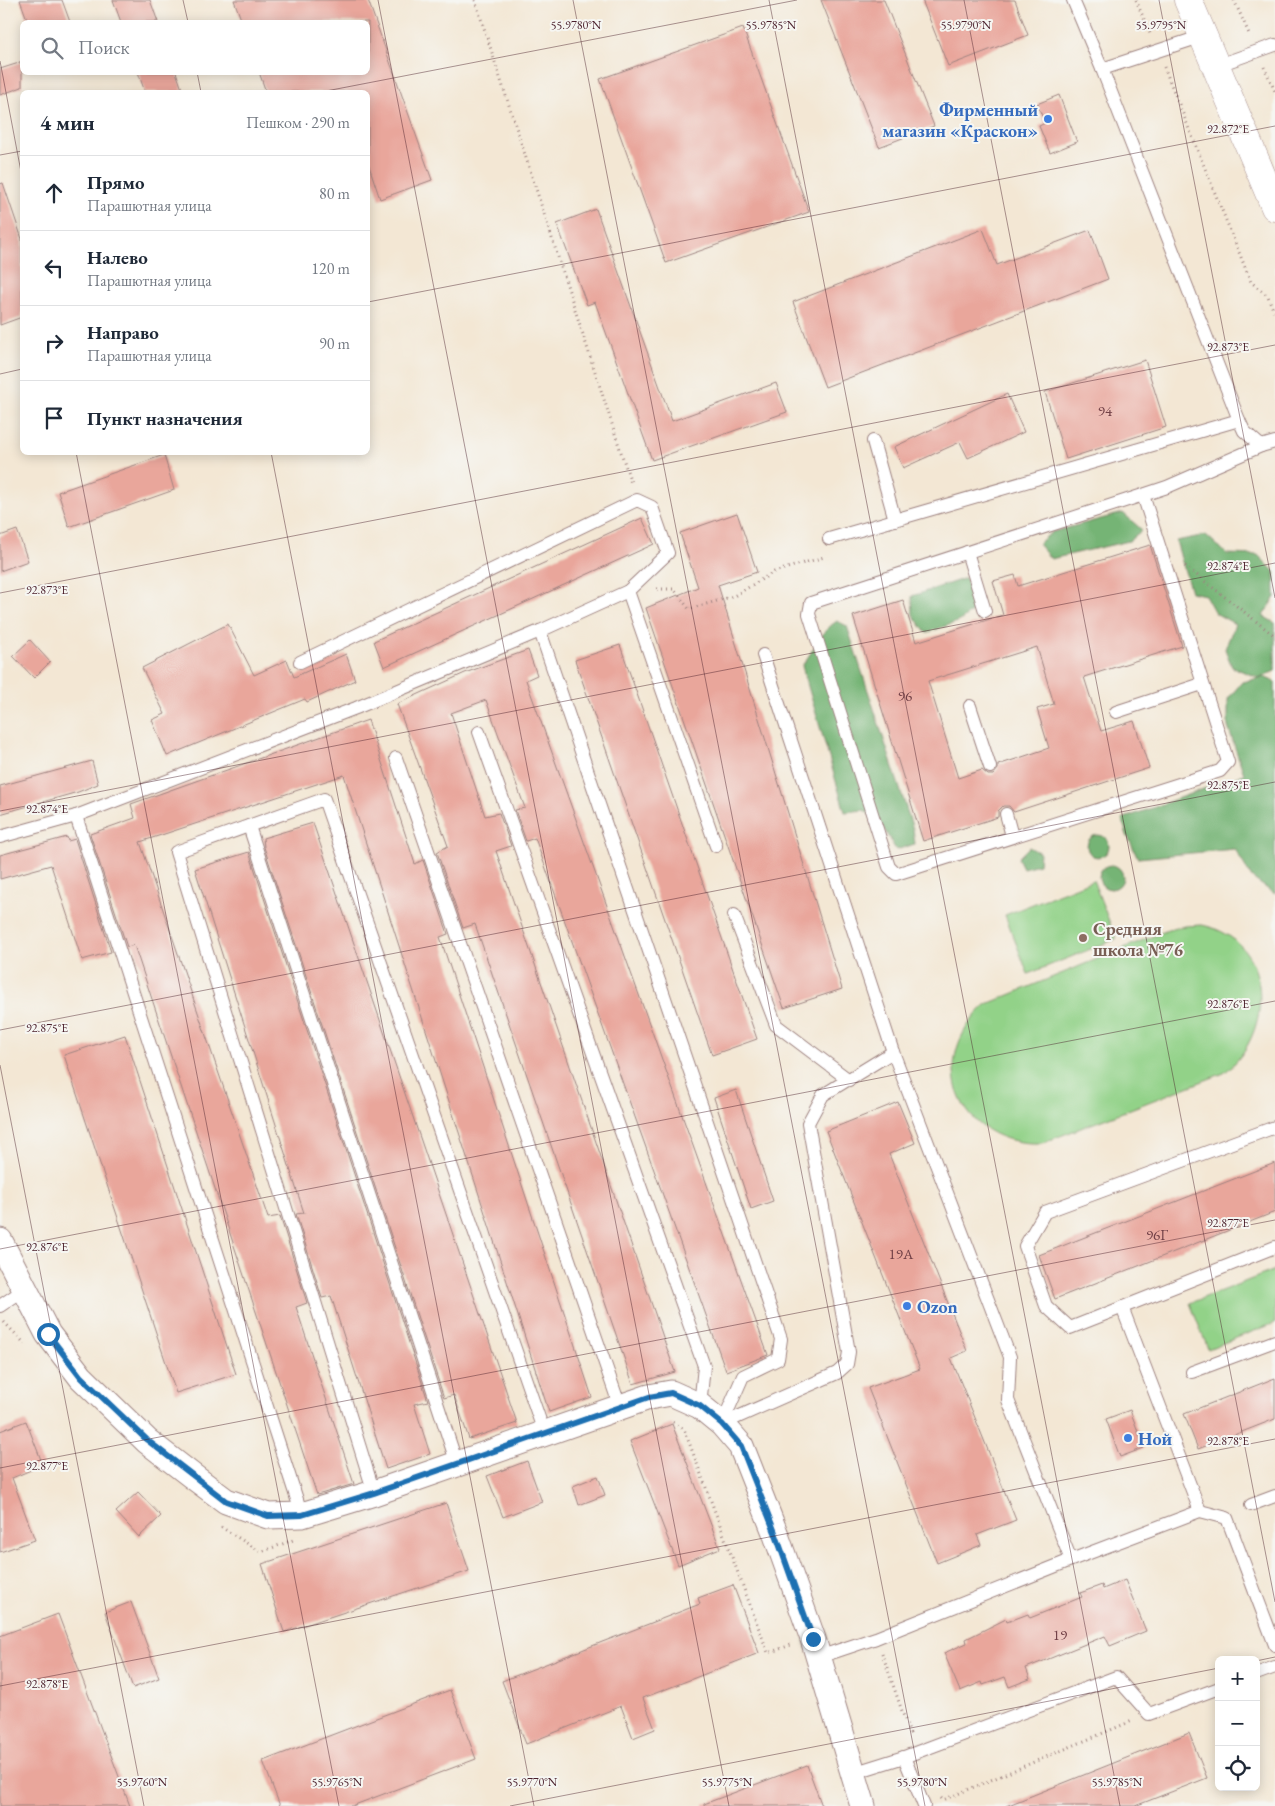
<!DOCTYPE html>
<html lang="ru">
<head>
<meta charset="utf-8">
<style>
  :root { --surface:#fff; --page:#f6f6f7; --text:#1f2937; --muted:#747a83; --line:#e0e1e3 }
  body { margin:0; font-family:"EB Garamond",serif; background:var(--page); color:var(--text) }
  .controls { position:absolute; right:15px; bottom:15px; display:grid; overflow:hidden; border-radius:8px; box-shadow:0 2px 12px #0003 }
  .controls button { width:45px; height:45px; display:grid; place-items:center; padding:0; border:0; border-bottom:1px solid var(--line); background:var(--surface); color:var(--text); font:25px sans-serif }
  .stop { position:absolute; width:15px; height:15px; margin:-11px; border:4px solid #1f6fb2; border-radius:50%; background:#fff }
  .stop.end { background:#1f6fb2; border-color:#fff; box-shadow:0 1px 5px #0008 }
  .list { margin:0; padding:0; list-style:none }
  h2 { display:flex; justify-content:space-between; align-items:center; height:65px; margin:0; padding:0 20px; font-size:21px }
  h2 small { font-size:16px; font-weight:400; color:var(--muted) }
  .list li { display:grid; grid-template-columns:32px 1fr auto; gap:15px; align-items:center; box-sizing:border-box; height:75px; padding:0 20px; border-top:1px solid var(--line) }
  .list b { display:block; font-size:19px; white-space:nowrap }
  .list p { margin:0; font-size:16px; white-space:nowrap; color:var(--muted) }
  .list em { font-size:16px; font-style:normal; color:var(--muted) }
  .icon { flex:none; width:28px; height:28px; fill:none; stroke:currentColor; stroke-width:2; stroke-linecap:round; stroke-linejoin:round }
  .map { position:relative; flex:none; width:1275px; height:1806px; overflow:hidden }
  .search { position:absolute; background:var(--surface); box-shadow:0 2px 12px #0003; left:20px; top:20px; width:350px; height:55px; display:flex; align-items:center; gap:12px; box-sizing:border-box; padding:0 18px; border-radius:8px; color:var(--muted); font-size:19px }
  .panel { position:absolute; background:var(--surface); box-shadow:0 2px 12px #0003; left:20px; top:90px; width:350px; height:365px; border-radius:8px }
  .map>svg:first-child { display:block }
</style>
</head>
<body>
<div class="map">
<svg width="1275" height="1806" viewBox="0 0 1275 1806">
  <rect width="100%" height="100%" fill="#f6f6f2"/>
  <filter id="ink" filterUnits="userSpaceOnUse"><feTurbulence type="fractalNoise" baseFrequency=".02" numOctaves="2"/><feDisplacementMap in="SourceGraphic" scale="10" xChannelSelector="R" yChannelSelector="G"/><feConvolveMatrix kernelMatrix="1 2 1 2 8 2 1 2 1" color-interpolation-filters="sRGB"/></filter>
  <filter id="wash" filterUnits="userSpaceOnUse"><feTurbulence type="fractalNoise" baseFrequency=".0096" numOctaves="4" result="noise"/><feDisplacementMap in="SourceGraphic" scale="20" xChannelSelector="R" yChannelSelector="G"/><feGaussianBlur stdDeviation="1.12" result="paint"/><feColorMatrix in="noise" values="0 0 0 0 0 0 0 0 0 0 0 0 0 0 0 0 0 1.4 0 .05"/><feComposite in="paint" operator="in"/></filter>
  <g filter="url(#wash)">
    <rect width="100%" height="100%" fill="#f3e7d4"/>
    <g fill="#92d288" stroke="#6e785a">
      <path d="M1093,880L1116,939L1028,974L1005,915Z"/>
      <path d="M1202,925C1275,940 1275,1033 1224,1073L1042,1143C958,1147 923,1059 987,1004L1168,930L1185,926Z"/>
      <path d="M1275,1270V1323L1208,1349L1190,1303Z"/>
    </g>
    <g fill="#75b474" stroke="#606a50">
      <path d="M1123,513L1142,530L1129,541L1051,559L1038,544L1052,532Z"/>
      <path d="M1206,535L1227,554L1258,555L1274,571L1275,597L1263,616L1275,623V671L1259,678L1264,677L1275,682V894L1252,878L1235,849L1138,858L1127,835L1122,819L1244,774L1228,727V699L1242,682L1259,678L1232,667L1225,649L1235,624L1215,613L1205,595L1191,592L1176,541Z"/>
      <path d="M966,578L975,609L960,621L926,633L913,615L912,596Z"/>
      <path d="M837,621L847,626L913,829L915,844L896,850L881,824L864,810L845,812L802,666C813,651 822,630 837,621Z"/>
      <circle cx="1098" cy="846" r="11"/>
      <path d="M1029,847L1040,853L1039,864L1023,868L1018,858Z"/>
      <circle cx="1111" cy="877" r="12"/>
    </g>
    <g id="blocks">
      <g fill="#e9a69b" fill-rule="evenodd">
        <path d="M20,0H62L70,22H28Z"/>
        <path d="M113,0H150L158,22H121Z"/>
        <path d="M234,0H368L432,180L380,199L368,163V92H266L259,72H368V22H242Z"/>
        <path d="M821,0H884L934,126L879,147Z"/>
        <path d="M922,0H1015L1028,35L948,66Z"/>
        <path d="M743,28L809,212L666,263L600,79Z"/>
        <path d="M22,62V87L0,95V69Z"/>
        <path d="M138,72H176L183,92H145Z"/>
        <path d="M1059,95L1077,142L1050,153L1039,126L1045,123L1037,104Z"/>
        <path d="M3,183L22,239V317L0,325V184Z"/>
        <path d="M596,209L672,421L776,383L787,412L652,460L595,302L587,305L557,224Z"/>
        <path d="M983,229L997,265L1090,230L1108,279L825,387L793,302Z"/>
        <path d="M1145,360L1166,427L1066,459L1045,392Z"/>
        <path d="M1007,394L1024,432L968,458L960,442L903,468L894,447Z"/>
        <path d="M164,455L174,490L69,527L58,492Z"/>
        <path d="M737,513L757,572L718,585L842,989L784,1008L646,608L698,587L680,533Z"/>
        <path d="M642,518L654,544L384,667L374,641Z"/>
        <path d="M17,530L28,561L0,571V536Z"/>
        <path d="M1150,545L1182,646L1084,677L1101,731L1134,721L1149,768L1014,812L1009,806H1003L998,811V817L923,841L853,616L903,600L916,642L1003,615L993,581L1015,575L1018,586ZM1037,647L1054,704L1037,709L1049,748L998,765V769L993,775H988L982,770L958,778L928,681Z"/>
        <path d="M228,624L254,675L287,660L294,677L346,654L355,680L307,702L305,699L167,756L152,720L165,714L142,668Z"/>
        <path d="M30,640L50,662L34,678L13,656Z"/>
        <path d="M620,645L757,1039L712,1055L575,660Z"/>
        <path d="M528,650L537,675L526,680L768,1355L726,1371L535,838L526,841L515,810L525,808L486,700L451,713L485,816L499,813L511,846L496,851L675,1372L633,1384L475,924L463,928L437,852L448,846L397,704L465,673Z"/>
        <path d="M368,720L415,864L423,860L448,934L440,937L592,1397L549,1412L344,775L140,842L268,1218L280,1216L307,1303L296,1307L354,1484L317,1495L134,945L127,947L90,834L135,818L131,804Z"/>
        <path d="M92,761L98,784L78,792L0,814V786Z"/>
        <path d="M313,823L517,1423L469,1439L454,1395L444,1398L264,847L263,838Z"/>
        <path d="M67,837L68,841L75,839L111,952L82,960L51,865L0,879V855Z"/>
        <path d="M249,852L428,1401L414,1404L430,1454L386,1469L331,1296L322,1298L296,1214L304,1213L195,869Z"/>
        <path d="M125,1035L236,1374L176,1393L64,1055Z"/>
        <path d="M736,1090L773,1201L751,1209L714,1098Z"/>
        <path d="M898,1102L915,1143L889,1154L967,1351L951,1358L1016,1520L977,1535L981,1545L937,1563L868,1388L920,1369L826,1131Z"/>
        <path d="M1275,1163V1212L1055,1299L1039,1255Z"/>
        <path d="M1275,1378V1419L1198,1449L1184,1414Z"/>
        <path d="M1130,1410L1144,1448L1120,1457L1106,1419Z"/>
        <path d="M26,1421L43,1465L12,1478L35,1540L0,1552V1431Z"/>
        <path d="M672,1424L720,1548L678,1565L630,1441Z"/>
        <path d="M527,1461L542,1502L503,1517L487,1476Z"/>
        <path d="M598,1476L605,1495L579,1505L573,1486Z"/>
        <path d="M138,1492L161,1516L139,1537L116,1512Z"/>
        <path d="M446,1503L469,1571L284,1632L262,1564Z"/>
        <path d="M1125,1580L1146,1631L1110,1646L1105,1636L1046,1660L1026,1668L1030,1679L1009,1687L1005,1677L983,1685L982,1682L960,1691L944,1653L967,1643L966,1639L1006,1619L1007,1622L1028,1614L1030,1618L1082,1597L1080,1593L1102,1585L1103,1589Z"/>
        <path d="M733,1585L759,1653L643,1698L655,1729L633,1738L621,1706L526,1744L502,1681L700,1604L698,1598Z"/>
        <path d="M131,1602L159,1678L133,1688L105,1612Z"/>
        <path d="M58,1614L130,1806H0V1636Z"/>
        <path d="M450,1690L476,1759L352,1806H280L263,1761Z"/>
        <path d="M1189,1733L1207,1778L1135,1806H1006Z"/>
        <path d="M807,1765L822,1806H704V1804Z"/>
      </g>
    </g>
  </g>
  <g filter="url(#ink)">
    <use href="#blocks" fill-opacity="0" stroke="#9e8380" stroke-width="1"/>
    <g fill="none" stroke-linecap="round" stroke-linejoin="round">
      <defs>
        <g id="lane">
          <path d="M1073,0L1102,69L1239,420"/>
          <path d="M1216,66L1275,45"/>
          <path d="M1102,69L1203,36"/>
          <path d="M873,441L895,520"/>
          <path d="M1143,495L1228,762L1220,771L896,874L889,867L809,614L811,603L1143,495L1167,487L1261,446"/>
          <path d="M829,539L1239,420L1244,431L1261,446L1275,442"/>
          <path d="M967,552L985,611"/>
          <path d="M628,591L716,846"/>
          <path d="M540,631L781,1339L778,1359L743,1376L722,1424"/>
          <path d="M763,655L893,1052L1010,1357L1008,1400L1071,1560"/>
          <path d="M970,706L990,767"/>
          <path d="M1116,712L1202,684"/>
          <path d="M479,732L704,1366L700,1406"/>
          <path d="M396,758L620,1407"/>
          <path d="M1006,814L1012,836"/>
          <path d="M76,816L302,1515"/>
          <path d="M249,826L457,1464"/>
          <path d="M0,837L76,816L356,708L540,631L628,591L668,553L652,507L637,500L300,662"/>
          <path d="M734,915L776,1025L849,1080"/>
          <path d="M1275,1127L1045,1212L1025,1246L1046,1306L1070,1328L1275,1247"/>
          <path d="M0,1306L25,1289"/>
          <path d="M1122,1307L1200,1511"/>
          <path d="M1192,1372L1275,1341"/>
          <path d="M722,1424L837,1373L847,1364L849,1352L808,1123L823,1095L893,1052"/>
          <path d="M374,1493L176,852L324,799L545,1435"/>
          <path d="M1251,1505L1275,1496"/>
          <path d="M819,1657L876,1638L1071,1560L1200,1511L1227,1518L1275,1645"/>
          <path d="M1256,1674L1275,1667"/>
          <path d="M904,1757L924,1806"/>
          <path d="M853,1773L904,1757L1116,1677L1149,1714L1219,1688"/>
        </g>
        <path id="street" d="M0,1241L48,1334L81,1377L147,1441L191,1475L226,1501L268,1516L302,1515L374,1493L649,1397L671,1393L700,1406L722,1424L741,1446L776,1535L813,1639L863,1806"/>
        <path id="secondary" d="M1188,0L1275,207"/>
      </defs>
      <use href="#lane" stroke="#9e8380" stroke-width="14"/>
      <use href="#street" stroke="#9e8380" stroke-width="27"/>
      <use href="#secondary" stroke="#9e8380" stroke-width="29"/>
      <g stroke="#9e8380" stroke-width="3" stroke-dasharray="1 4" stroke-linecap="butt">
        <path d="M475,0L631,483"/>
        <path d="M1136,0L1151,36"/>
        <path d="M1234,0L1250,36"/>
        <path d="M1164,67L1251,282L1268,296L1275,315"/>
        <path d="M1264,67L1275,91"/>
        <path d="M1185,566L1275,636"/>
        <path d="M657,589H674L689,609L734,596L774,572L824,557"/>
        <path d="M4,1322L25,1344"/>
        <path d="M673,1422L684,1429L768,1653L791,1645"/>
        <path d="M221,1527L261,1552L293,1540"/>
        <path d="M882,1653L911,1737"/>
        <path d="M941,1798L943,1800L1132,1721"/>
      </g>
      <use href="#lane" stroke="#fff" stroke-width="12"/>
      <use href="#street" stroke="#fff" stroke-width="25"/>
      <use href="#secondary" stroke="#fff" stroke-width="28"/>
    </g>
  </g>
  <g fill="none" stroke-linecap="round" stroke-linejoin="round" filter="url(#ink)">
    <path stroke="#1f6fb2" stroke-width="6" d="M48,1334L81,1377L147,1440L226,1501L268,1516L302,1515L374,1493L649,1397L671,1393L700,1406L722,1424L741,1446L776,1535L813,1639"/>
  </g>
  <path fill="none" stroke="#4a1f2b" stroke-width="1" stroke-opacity="0.45" d="M183,0L188,22M378,0L729,1806M573,0L925,1806M769,0L1120,1806M964,0L1275,1602M1159,0L1275,598M0,61L22,177M197,72L201,92M321,92L797,0M0,155L22,151M368,302L1275,126M0,374L22,369M76,452L339,1806M271,452L534,1806M0,593L1275,345M0,811L1275,563M0,1030L1275,782M0,1065L144,1806M0,1249L1275,1001M0,1468L1275,1220M1256,1661L1275,1657M0,1686L1275,1439M510,1806L1219,1668"/>
  <g fill="#3f7fe0" stroke="#f6f6f2" stroke-width="2">
    <circle cx="1048" cy="119" r="5"/>
    <circle cx="907" cy="1306" r="5"/>
    <circle cx="1128" cy="1438" r="5"/>
  </g>
  <circle fill="#8d6e63" stroke="#f6f6f2" stroke-width="2" cx="1083" cy="938" r="5"/>
  <g text-anchor="middle" dominant-baseline="central" stroke-width="4" stroke-linejoin="round" paint-order="stroke">
    <g font-size="15" fill="#724147">
      <text x="1105" y="410">94</text>
      <text x="905" y="695">96</text>
      <text x="1157" y="1234">96Г</text>
      <text x="901" y="1253">19А</text>
      <text x="1060" y="1634">19</text>
    </g>
    <g font-size="18" font-weight="bold" fill="#366cbe" stroke="#f6f6f2" text-anchor="start">
      <text x="1038" y="109" text-anchor="end">Фирменный<tspan x="1038" dy="21">магазин «Краскон»</tspan></text>
      <text x="917" y="1306">Ozon</text>
      <text x="1138" y="1438">Ной</text>
    </g>
    <g font-size="18" font-weight="bold" fill="#785e54" stroke="#f6f6f2" text-anchor="start">
      <text x="1093" y="928">Средняя<tspan x="1093" dy="21">школа №76</tspan></text>
    </g>
  </g>
  <g font-size="12" text-anchor="middle" fill="#4a1f2b" stroke="#f6f6f2" stroke-width="4" stroke-linejoin="round" paint-order="stroke">
    <text x="576" y="29">55.9780°N</text>
    <text x="771" y="29">55.9785°N</text>
    <text x="966" y="29">55.9790°N</text>
    <text x="1161" y="29">55.9795°N</text>
    <text x="1228" y="133">92.872°E</text>
    <text x="1228" y="351">92.873°E</text>
    <text x="1228" y="570">92.874°E</text>
    <text x="47" y="594">92.873°E</text>
    <text x="1228" y="789">92.875°E</text>
    <text x="47" y="813">92.874°E</text>
    <text x="1228" y="1008">92.876°E</text>
    <text x="47" y="1032">92.875°E</text>
    <text x="1228" y="1227">92.877°E</text>
    <text x="47" y="1251">92.876°E</text>
    <text x="1228" y="1445">92.878°E</text>
    <text x="47" y="1470">92.877°E</text>
    <text x="47" y="1688">92.878°E</text>
    <text x="142" y="1786">55.9760°N</text>
    <text x="337" y="1786">55.9765°N</text>
    <text x="532" y="1786">55.9770°N</text>
    <text x="727" y="1786">55.9775°N</text>
    <text x="922" y="1786">55.9780°N</text>
    <text x="1117" y="1786">55.9785°N</text>
  </g>
</svg>
<div class="controls">
<button>+</button>
<button>−</button>
<button><svg class="icon" aria-label="locate" viewBox="0 0 24 24"><circle cx="12" cy="12" r="6"/><path d="M12 2v4M12 18v4M2 12h4M18 12h4"/></svg></button>
</div>
<div class="stop" style="left:48px;top:1334px"></div>
<div class="stop end" style="left:813px;top:1639px"></div>
<div class="search"><svg class="icon" aria-label="search" viewBox="0 0 24 24"><circle cx="10" cy="10" r="6"/><path d="M15 15l6 6"/></svg>Поиск</div>
<section class="panel">
<h2>4 мин<small>Пешком · 290 m</small></h2>
<ul class="list">
<li><svg class="icon" aria-label="ahead" viewBox="0 0 24 24"><path d="M12 20V5M6 11l6-6 6 6"/></svg><div><b>Прямо</b><p>Парашютная улица</p></div><em>80 m</em></li>
<li><svg class="icon" aria-label="left" viewBox="0 0 24 24"><path d="M17 20v-9H6M10 6l-5 5 5 5"/></svg><div><b>Налево</b><p>Парашютная улица</p></div><em>120 m</em></li>
<li><svg class="icon" aria-label="right" viewBox="0 0 24 24"><path d="M7 20v-9h11M14 6l5 5-5 5"/></svg><div><b>Направо</b><p>Парашютная улица</p></div><em>90 m</em></li>
<li><svg class="icon" aria-label="arrive" viewBox="0 0 24 24"><path d="M6 21V4h12l-3 4 3 4H6"/></svg><div><b>Пункт назначения</b></div></li>
</ul>
</section>
</div>
</body>
</html>
